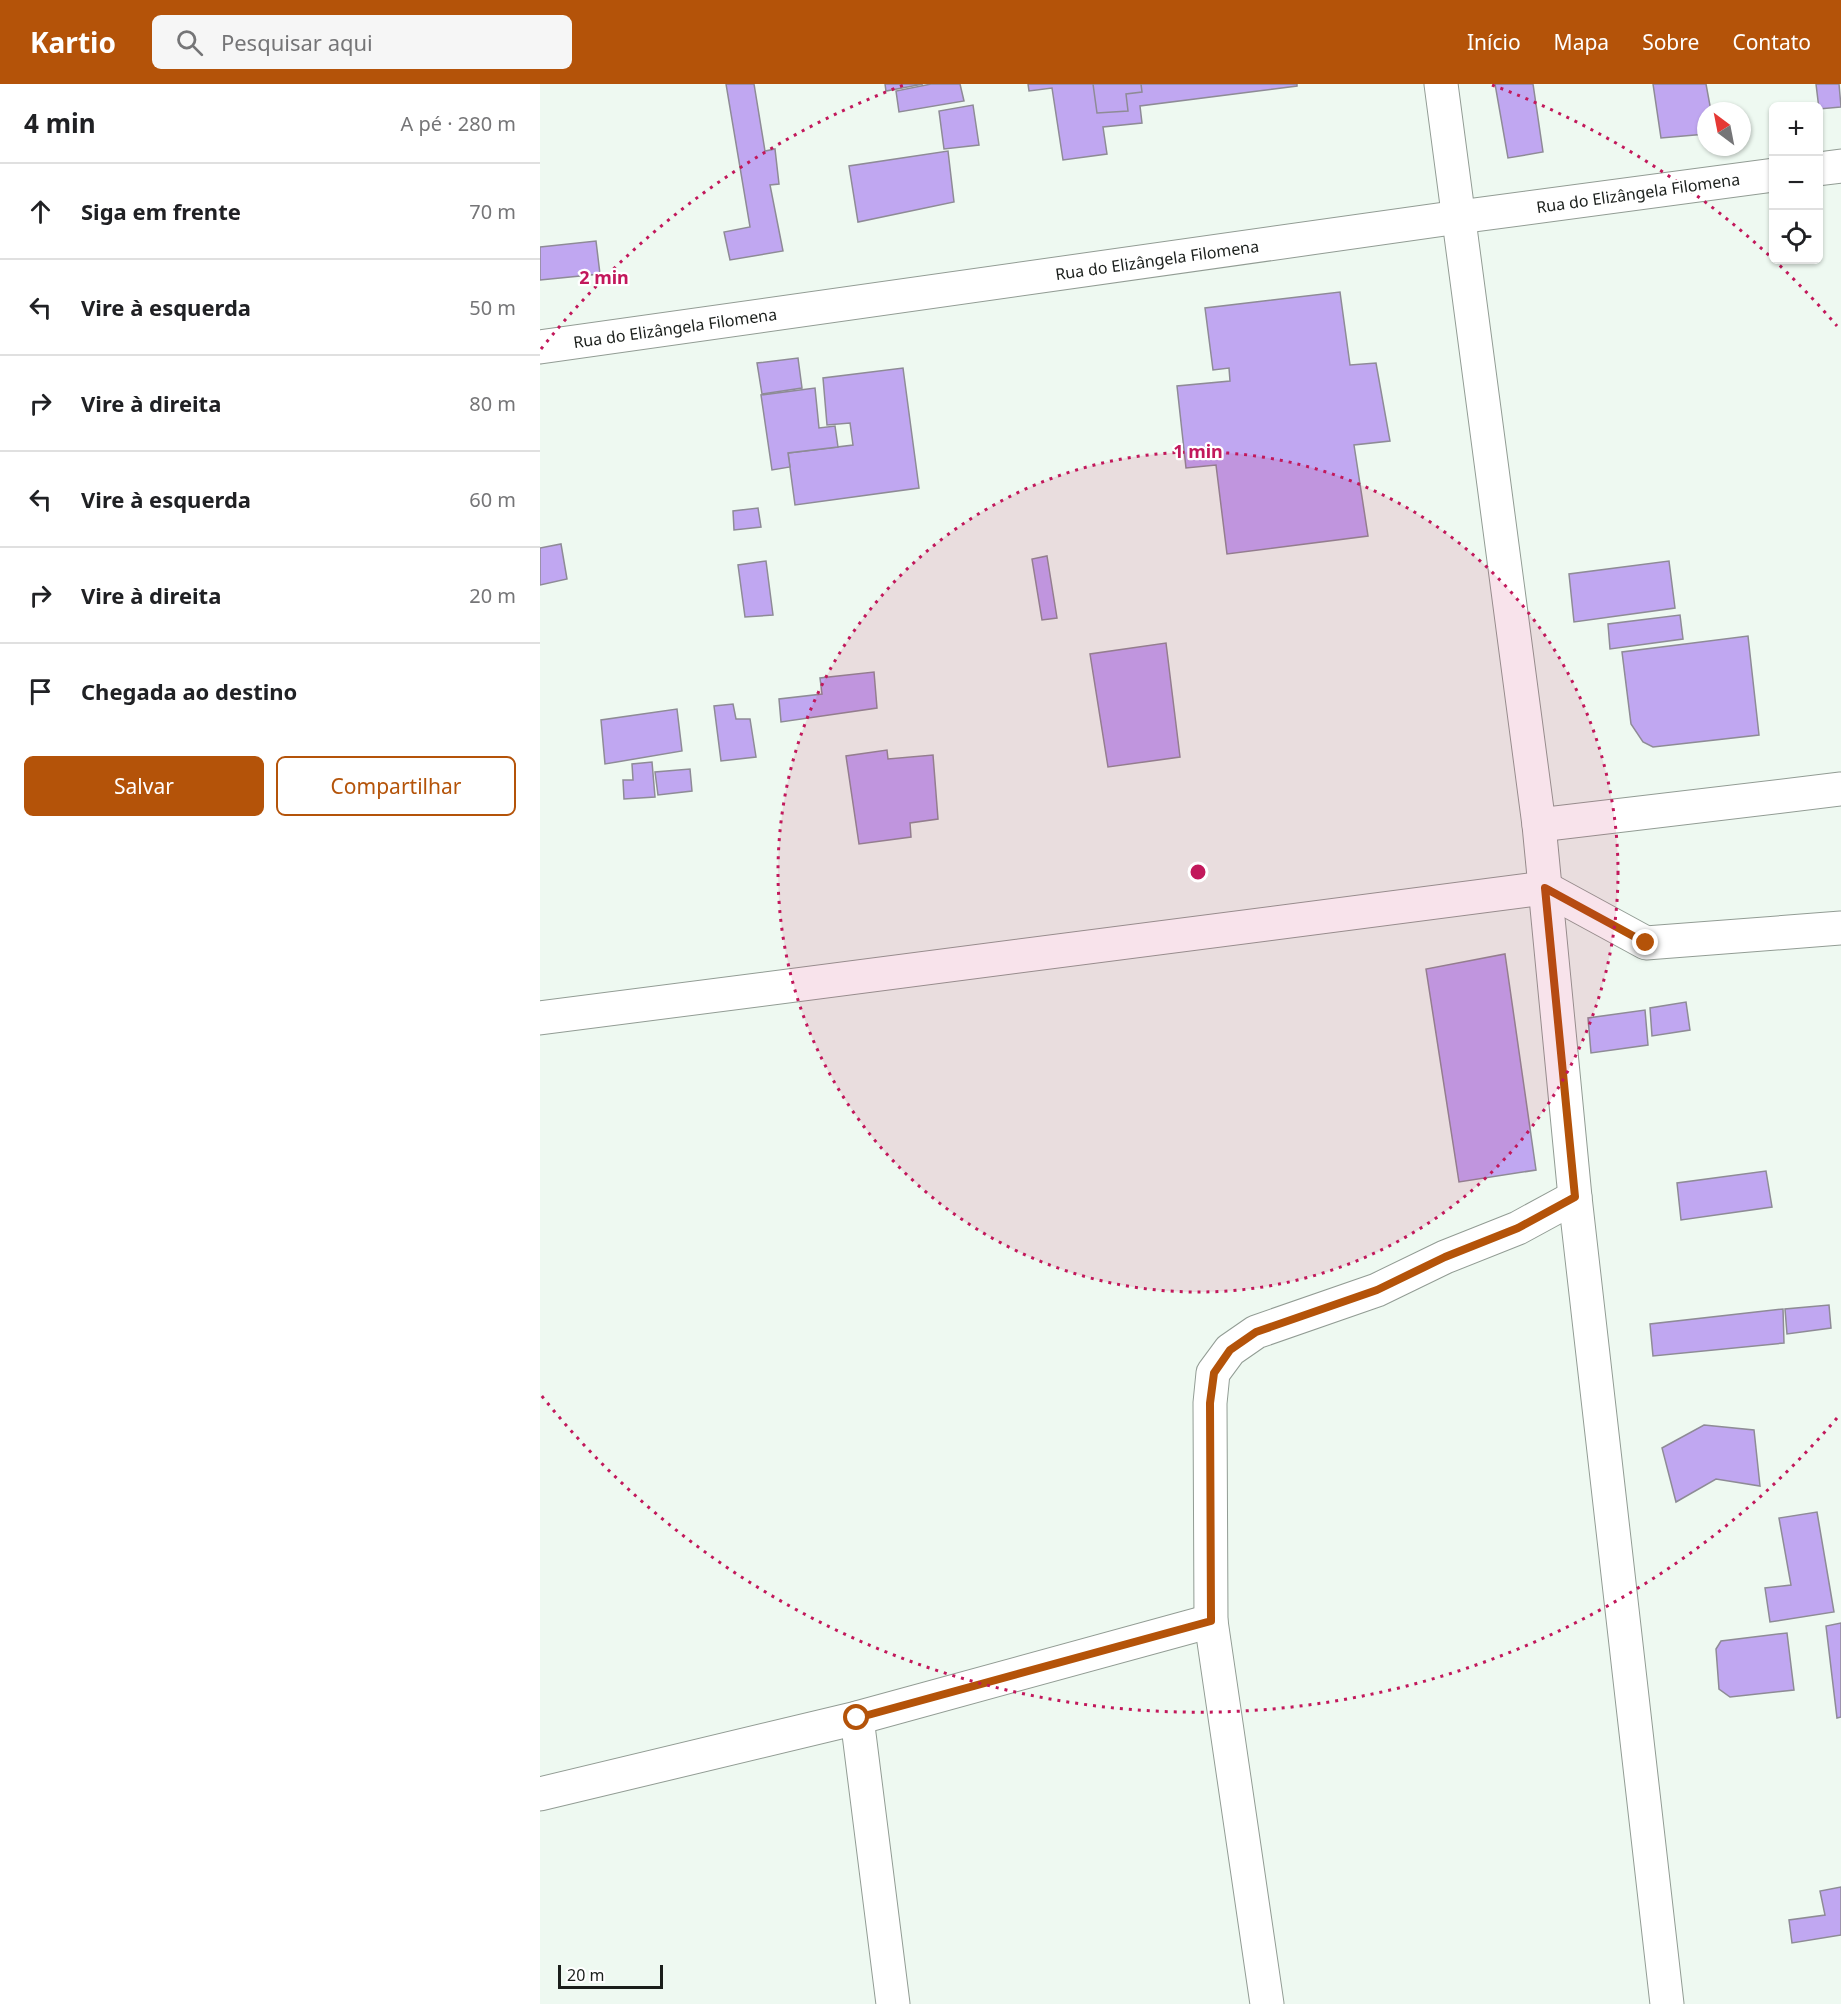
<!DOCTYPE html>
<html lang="pt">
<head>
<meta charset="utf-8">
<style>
  :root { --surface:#fff; --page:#f6f6f6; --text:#202124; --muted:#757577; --line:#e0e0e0; --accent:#b45309 }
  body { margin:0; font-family:"Noto Sans",sans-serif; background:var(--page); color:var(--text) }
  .controls { position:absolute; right:18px; top:18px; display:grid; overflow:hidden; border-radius:9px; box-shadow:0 2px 4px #0004 }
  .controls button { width:54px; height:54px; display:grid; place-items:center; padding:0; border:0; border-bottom:2px solid var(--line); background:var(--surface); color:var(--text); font:30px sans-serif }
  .compass { position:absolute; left:1157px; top:18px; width:54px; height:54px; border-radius:50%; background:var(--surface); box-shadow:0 2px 4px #0004; rotate:328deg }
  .scale { position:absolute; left:18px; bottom:15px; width:105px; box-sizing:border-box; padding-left:6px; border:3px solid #1a1e1b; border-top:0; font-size:16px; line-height:21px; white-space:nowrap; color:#1a1e1b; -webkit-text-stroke:4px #fff; paint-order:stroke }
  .stop { position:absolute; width:18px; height:18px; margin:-14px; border:4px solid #b45309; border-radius:50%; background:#fff }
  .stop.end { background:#b45309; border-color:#fff; box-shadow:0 2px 6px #0008 }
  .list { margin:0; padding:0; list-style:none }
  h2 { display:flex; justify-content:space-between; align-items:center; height:78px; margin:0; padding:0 24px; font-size:26px }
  h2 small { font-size:20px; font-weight:400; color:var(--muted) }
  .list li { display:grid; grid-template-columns:39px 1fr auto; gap:18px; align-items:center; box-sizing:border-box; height:96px; padding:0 24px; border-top:2px solid var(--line) }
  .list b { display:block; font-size:22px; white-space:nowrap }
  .list em { font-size:20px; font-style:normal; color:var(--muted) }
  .actions { display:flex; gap:12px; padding:18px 24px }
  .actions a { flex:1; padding:14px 0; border:2px solid var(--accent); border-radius:9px; text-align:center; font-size:21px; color:var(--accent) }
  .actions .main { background:var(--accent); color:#fff }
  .icon { flex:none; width:33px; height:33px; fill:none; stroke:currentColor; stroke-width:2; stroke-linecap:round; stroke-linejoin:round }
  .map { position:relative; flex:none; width:1301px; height:1920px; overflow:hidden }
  header { display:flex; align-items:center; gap:36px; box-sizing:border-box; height:84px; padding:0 30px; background:var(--accent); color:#fff }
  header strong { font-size:28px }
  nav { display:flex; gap:33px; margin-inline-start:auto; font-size:21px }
  .search { width:420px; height:54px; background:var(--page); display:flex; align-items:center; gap:15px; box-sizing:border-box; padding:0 21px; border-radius:9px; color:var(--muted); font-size:22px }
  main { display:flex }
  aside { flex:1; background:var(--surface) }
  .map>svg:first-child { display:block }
</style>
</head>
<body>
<header>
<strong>Kartio</strong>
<div class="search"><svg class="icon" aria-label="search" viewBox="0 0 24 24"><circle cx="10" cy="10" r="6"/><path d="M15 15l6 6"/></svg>Pesquisar aqui</div>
<nav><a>Início</a><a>Mapa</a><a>Sobre</a><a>Contato</a></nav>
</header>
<main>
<aside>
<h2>4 min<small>A pé · 280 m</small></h2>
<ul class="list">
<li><svg class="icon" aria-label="ahead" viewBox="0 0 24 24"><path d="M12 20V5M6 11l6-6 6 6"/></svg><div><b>Siga em frente</b></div><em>70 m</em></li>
<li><svg class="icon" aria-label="left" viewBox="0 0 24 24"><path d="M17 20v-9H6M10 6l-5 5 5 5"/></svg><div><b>Vire à esquerda</b></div><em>50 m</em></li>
<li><svg class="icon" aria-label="right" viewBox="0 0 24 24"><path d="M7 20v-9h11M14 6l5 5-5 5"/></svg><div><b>Vire à direita</b></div><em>80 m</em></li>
<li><svg class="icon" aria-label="left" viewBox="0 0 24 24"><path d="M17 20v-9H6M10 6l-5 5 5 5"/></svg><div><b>Vire à esquerda</b></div><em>60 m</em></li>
<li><svg class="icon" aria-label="right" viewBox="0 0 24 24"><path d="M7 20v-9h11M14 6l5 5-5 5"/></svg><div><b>Vire à direita</b></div><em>20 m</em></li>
<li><svg class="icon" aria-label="arrive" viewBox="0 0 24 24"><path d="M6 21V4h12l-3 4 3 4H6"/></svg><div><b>Chegada ao destino</b></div></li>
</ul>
<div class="actions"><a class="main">Salvar</a><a>Compartilhar</a></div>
</aside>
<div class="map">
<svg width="1301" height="1920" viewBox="0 0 1301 1920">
  <rect width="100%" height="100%" fill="#eef9f1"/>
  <g fill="#c0a7f1" stroke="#8e8b96" stroke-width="1.5">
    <path d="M186,0H214L225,67L235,65L239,100L230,101L243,167L190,176L184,148L210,143Z"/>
    <path d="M345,0H383L346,7Z"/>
    <path d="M391,0H420L424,17L359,28L356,7Z"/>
    <path d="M488,0H757V2L600,22L602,39L563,43L567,70L523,76L512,4L489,7Z"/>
    <path d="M553,0H601L602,8L586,10L588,27L557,29Z"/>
    <path d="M955,0H993L1003,68L968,74Z"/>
    <path d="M1113,0H1166L1171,27H1166V50L1121,54Z"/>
    <path d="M1276,0H1299L1301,23L1279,25Z"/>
    <path d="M433,21L439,61L404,65L399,27Z"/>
    <path d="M408,67L414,118L318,138L309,82Z"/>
    <path d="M56,157L60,190L0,196V163Z"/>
    <path d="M800,208L810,281L836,279L850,357L814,361L828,452L687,470L676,381L646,384L637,302L690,297L689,284L673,286L665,224Z"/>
    <path d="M258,274L262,304L222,310L217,279Z"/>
    <path d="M363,284L379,404L255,421L248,369L313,361L310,339L287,341L283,294Z"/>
    <path d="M275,304L279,344L295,342L298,363L248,369L250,383L232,386L221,311Z"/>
    <path d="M218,424L221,443L194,446L193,427Z"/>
    <path d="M21,460L27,495L0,501V464Z"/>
    <path d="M507,472L517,534L502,536L492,475Z"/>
    <path d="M226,477L233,531L205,533L198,481Z"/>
    <path d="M1129,477L1135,524L1034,538L1029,490Z"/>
    <path d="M1140,531L1143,555L1070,565L1068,540Z"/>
    <path d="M1208,552L1219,651L1113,663L1103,658L1091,640L1082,568Z"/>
    <path d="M626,559L640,673L568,683L550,570Z"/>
    <path d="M334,588L337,624L241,638L239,615L282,610L280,594Z"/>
    <path d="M193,620L196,635H210L216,673L181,677L174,622Z"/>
    <path d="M137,625L142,667L65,680L61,636Z"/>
    <path d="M347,666L348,675L393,671L398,735L370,739L371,753L319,760L306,672Z"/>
    <path d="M112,678L115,713L84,715L83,696H93L92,680Z"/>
    <path d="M150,685L152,707L118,711L115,688Z"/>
    <path d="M965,870L996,1086L919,1098L886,885Z"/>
    <path d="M1146,918L1150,946L1112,952L1110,924Z"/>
    <path d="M1105,926L1108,961L1051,969L1048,934Z"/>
    <path d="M1226,1087L1232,1123L1141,1136L1137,1099Z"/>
    <path d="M1289,1221L1291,1244L1247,1250L1245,1225Z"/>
    <path d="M1243,1225L1244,1259L1113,1272L1110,1240Z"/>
    <path d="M1164,1341L1214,1346L1220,1402L1176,1395L1136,1418L1122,1364Z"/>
    <path d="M1277,1428L1294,1528L1230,1538L1225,1504L1251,1501L1239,1434Z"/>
    <path d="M1301,1539V1633L1297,1634L1286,1542Z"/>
    <path d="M1247,1549L1254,1606L1190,1613L1179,1605L1176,1565L1181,1557Z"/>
    <path d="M1301,1803V1851L1252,1859L1249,1836L1285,1831L1280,1807Z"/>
  </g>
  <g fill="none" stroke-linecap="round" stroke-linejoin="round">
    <defs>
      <g id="minor">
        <path d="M901,0L999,741L1035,1113L1127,1920"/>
        <path d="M1278,85L1301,82"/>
        <path d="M0,263L919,133L1234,91"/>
        <path d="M999,741L1301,705"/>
        <path d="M0,934L1005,804L1106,859L1301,844"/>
        <path d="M317,1634L353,1920"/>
        <path d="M0,1710L317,1634L671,1537"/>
        <path d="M727,1920L671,1537L670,1319L673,1289L690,1266L716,1248L837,1206L905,1173L978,1144L1035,1113"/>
      </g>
    </defs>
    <use href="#minor" stroke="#929c94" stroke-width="35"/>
    <use href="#minor" stroke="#fff" stroke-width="33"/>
  </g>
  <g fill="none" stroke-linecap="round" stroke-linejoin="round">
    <path stroke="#b45309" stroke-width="8" d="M317,1634L671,1537L670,1319L674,1289L690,1266L716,1248L837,1206L905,1173L978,1144L1035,1113L1005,804L1106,859"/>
  </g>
  <circle cx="658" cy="788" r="420" fill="#c2185b" fill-opacity=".12"/>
  <g fill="none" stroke="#c2185b" stroke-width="3" stroke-dasharray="3 6">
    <circle cx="658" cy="788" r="420"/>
    <path d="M1297 1334A840 840 0 0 1 1 1311M1 265A840 840 0 0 1 364 1M952 1A840 840 0 0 1 1297 242"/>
  </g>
  <g text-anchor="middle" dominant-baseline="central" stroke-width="4.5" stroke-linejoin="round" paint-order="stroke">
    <g font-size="16" fill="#1a1e1b" stroke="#fff">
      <text transform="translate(1098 109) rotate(-8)">Rua do Elizângela Filomena</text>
      <text transform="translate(617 176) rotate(-8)">Rua do Elizângela Filomena</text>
      <text transform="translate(135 244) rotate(-8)">Rua do Elizângela Filomena</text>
    </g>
  </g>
  <circle cx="658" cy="788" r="9" fill="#c2185b" stroke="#fff" stroke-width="3"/>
  <g font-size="18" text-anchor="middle" font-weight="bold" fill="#c2185b" stroke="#fff" stroke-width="4.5" stroke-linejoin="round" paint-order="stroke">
    <text x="64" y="200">2 min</text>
    <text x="658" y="374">1 min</text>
  </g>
</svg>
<div class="controls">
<button>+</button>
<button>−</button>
<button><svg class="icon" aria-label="locate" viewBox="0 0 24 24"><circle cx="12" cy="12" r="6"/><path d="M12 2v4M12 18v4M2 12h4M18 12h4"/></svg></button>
</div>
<svg class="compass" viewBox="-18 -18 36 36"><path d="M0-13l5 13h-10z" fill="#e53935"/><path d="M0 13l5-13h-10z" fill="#757577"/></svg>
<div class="scale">20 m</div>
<div class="stop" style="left:317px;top:1634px"></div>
<div class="stop end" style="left:1106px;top:859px"></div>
</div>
</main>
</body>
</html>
